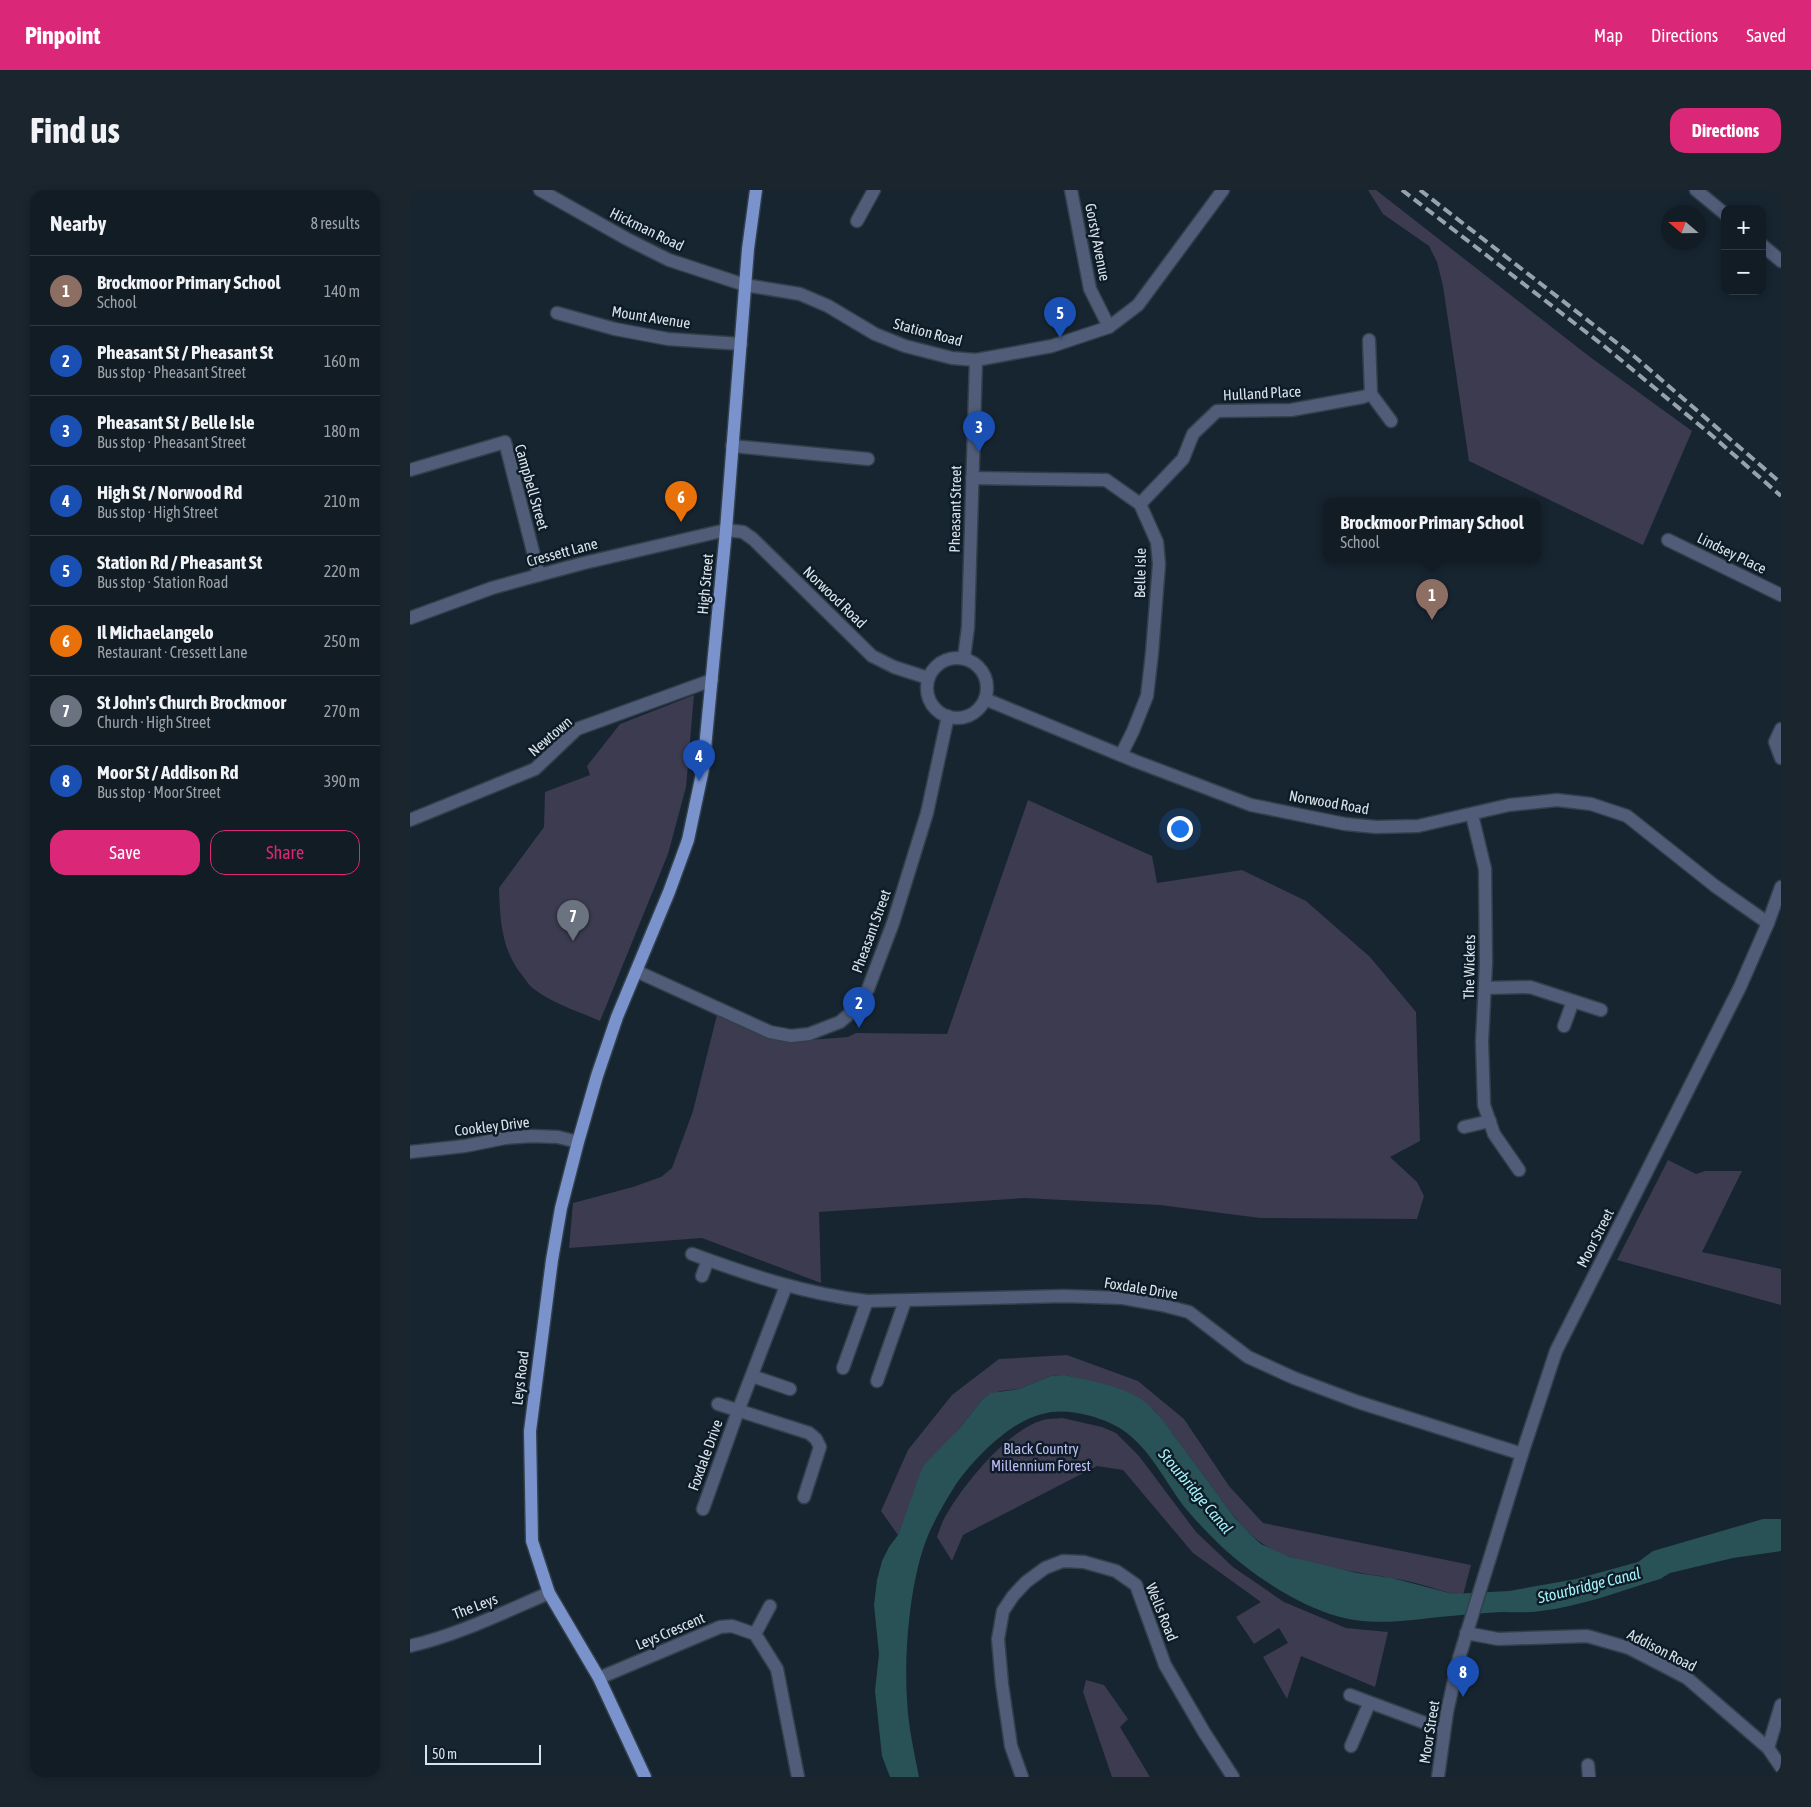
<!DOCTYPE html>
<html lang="en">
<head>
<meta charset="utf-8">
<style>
  :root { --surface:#111c25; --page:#1a252d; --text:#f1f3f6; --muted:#9ca1a7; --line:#303a42; --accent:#db2777 }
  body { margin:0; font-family:"Asap Condensed",sans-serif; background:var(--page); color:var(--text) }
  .controls { position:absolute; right:15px; top:15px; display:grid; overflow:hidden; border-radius:10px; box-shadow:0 2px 8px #0003 }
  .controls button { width:45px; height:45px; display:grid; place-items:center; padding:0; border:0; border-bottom:1px solid var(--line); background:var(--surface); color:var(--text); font:25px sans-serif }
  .compass { position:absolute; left:1251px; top:15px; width:45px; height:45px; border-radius:50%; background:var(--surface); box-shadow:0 2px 8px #0003; rotate:290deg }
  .scale { position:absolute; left:15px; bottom:12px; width:116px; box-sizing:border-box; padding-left:5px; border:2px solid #dae3eb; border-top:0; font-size:14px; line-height:18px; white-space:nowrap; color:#dae3eb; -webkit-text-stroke:4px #0e1c27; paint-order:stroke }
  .you { position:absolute; left:769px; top:638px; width:18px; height:18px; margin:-12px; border:4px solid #fff; border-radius:50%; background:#1a73e8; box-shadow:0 0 0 8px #1a73e833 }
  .badge { display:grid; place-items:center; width:32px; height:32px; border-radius:50%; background:var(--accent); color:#fff; font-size:16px; font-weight:700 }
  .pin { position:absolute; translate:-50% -41px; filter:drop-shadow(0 1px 2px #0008) }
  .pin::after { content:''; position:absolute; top:26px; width:18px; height:15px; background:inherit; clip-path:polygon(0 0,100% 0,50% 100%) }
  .popup { position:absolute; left:913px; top:308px; width:218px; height:65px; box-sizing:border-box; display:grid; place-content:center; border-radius:10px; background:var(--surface); filter:drop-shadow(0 1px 4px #0005); font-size:16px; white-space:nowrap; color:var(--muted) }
  .popup b { font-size:19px; color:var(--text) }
  .popup::after { content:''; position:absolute; left:50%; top:100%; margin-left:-10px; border:10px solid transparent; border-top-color:var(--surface) }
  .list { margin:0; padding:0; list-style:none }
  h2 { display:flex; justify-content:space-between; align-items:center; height:65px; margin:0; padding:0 20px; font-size:21px }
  h2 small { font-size:16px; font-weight:400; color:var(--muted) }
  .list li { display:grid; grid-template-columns:32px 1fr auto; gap:15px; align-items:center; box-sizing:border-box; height:70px; padding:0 20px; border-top:1px solid var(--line) }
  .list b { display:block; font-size:19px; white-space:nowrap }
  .list p { margin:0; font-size:16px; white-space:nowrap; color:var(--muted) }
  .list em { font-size:16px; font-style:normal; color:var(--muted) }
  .actions { display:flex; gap:10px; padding:15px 20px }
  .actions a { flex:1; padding:11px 0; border:1px solid var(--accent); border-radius:15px; text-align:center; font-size:18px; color:var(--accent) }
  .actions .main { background:var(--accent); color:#fff }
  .map { position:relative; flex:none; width:1371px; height:1587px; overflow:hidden; border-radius:15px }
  header { display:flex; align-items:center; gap:30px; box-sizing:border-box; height:70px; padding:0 25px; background:var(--accent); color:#fff }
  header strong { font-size:24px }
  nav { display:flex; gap:28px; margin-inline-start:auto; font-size:18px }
  .intro { display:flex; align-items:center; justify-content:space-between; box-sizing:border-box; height:120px; padding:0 30px }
  h1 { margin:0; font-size:35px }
  .button { padding:12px 22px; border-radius:15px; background:var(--accent); color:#fff; font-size:18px; font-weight:700 }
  main { display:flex; gap:30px; padding:0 30px }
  aside { flex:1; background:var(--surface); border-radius:15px; box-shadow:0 2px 8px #0003 }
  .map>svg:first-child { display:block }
</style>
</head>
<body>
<header>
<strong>Pinpoint</strong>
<nav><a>Map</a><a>Directions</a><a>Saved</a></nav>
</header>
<div class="intro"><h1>Find us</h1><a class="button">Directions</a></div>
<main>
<aside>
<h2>Nearby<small>8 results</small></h2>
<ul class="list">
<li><span class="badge" style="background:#8d6e63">1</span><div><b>Brockmoor Primary School</b><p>School</p></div><em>140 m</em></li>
<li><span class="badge" style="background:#1a4fb4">2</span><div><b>Pheasant St / Pheasant St</b><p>Bus stop · Pheasant Street</p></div><em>160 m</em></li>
<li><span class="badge" style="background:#1a4fb4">3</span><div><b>Pheasant St / Belle Isle</b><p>Bus stop · Pheasant Street</p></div><em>180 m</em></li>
<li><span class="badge" style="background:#1a4fb4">4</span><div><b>High St / Norwood Rd</b><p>Bus stop · High Street</p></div><em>210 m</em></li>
<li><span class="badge" style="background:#1a4fb4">5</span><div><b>Station Rd / Pheasant St</b><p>Bus stop · Station Road</p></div><em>220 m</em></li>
<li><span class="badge" style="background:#e8710a">6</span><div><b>Il Michaelangelo</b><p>Restaurant · Cressett Lane</p></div><em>250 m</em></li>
<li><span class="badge" style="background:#6b7280">7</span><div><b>St John's Church Brockmoor</b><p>Church · High Street</p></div><em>270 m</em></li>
<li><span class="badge" style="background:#1a4fb4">8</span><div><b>Moor St / Addison Rd</b><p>Bus stop · Moor Street</p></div><em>390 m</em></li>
</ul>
<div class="actions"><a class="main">Save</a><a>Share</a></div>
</aside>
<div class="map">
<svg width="1371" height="1587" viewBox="0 0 1371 1587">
  <rect width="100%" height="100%" fill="#172531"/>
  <g fill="#3c3b50">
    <path d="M958,0H966L1180,167L1282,241L1233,355L1059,271L1033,96L1027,72L1019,56L973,24Z"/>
    <path d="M284,505L276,597L258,664L190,831C168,821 143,814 124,799C119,796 116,790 112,785C91,759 90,729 89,698L134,637L135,602L180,585L177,576L210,534Z"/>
    <path d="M618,610L742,666L747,693L832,680L896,711L960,767L1006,822L1010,951L980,967L1007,992L1014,1006L1007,1029L850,1028L750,1015L615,1008L409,1022L411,1093L292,1048L159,1058L163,1013L223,997L251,987L262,978L283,921L308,821L360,849L386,851L438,847L446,843L537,844Z"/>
    <path d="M1258,970L1286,984L1295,981H1332L1292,1062L1371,1079V1115L1207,1070Z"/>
    <path d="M657,1165L728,1191L774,1229L819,1296L853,1333L1061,1375L1053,1405L1043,1404C1023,1398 1002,1391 981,1388C943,1381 881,1375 850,1352C833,1340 820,1321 807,1304C786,1276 766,1247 744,1220L730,1209L705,1198L655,1185L641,1186L609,1199L590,1201L571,1211L549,1239L532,1258L494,1329L488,1345L471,1321L498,1260L542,1205L589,1169Z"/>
    <path d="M652,1228L692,1237L706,1243L729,1266L786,1342L823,1377L874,1412L936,1438L978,1442L965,1497L891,1466L877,1509L853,1467L878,1453L869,1438L844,1454L826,1427L851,1412L783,1363L713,1280L687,1276L553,1345L542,1371L527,1347C530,1338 533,1329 538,1322C556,1292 598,1240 633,1230C639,1228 646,1229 652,1228Z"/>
    <path d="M676,1490L694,1495L718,1529L710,1537L740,1587H702L673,1502Z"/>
  </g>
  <path fill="#295256" d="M655,1185C680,1191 709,1195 731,1209C740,1215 747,1223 754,1232L825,1328L841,1345L851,1354L880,1367L947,1383L982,1388L1043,1404L1099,1401L1166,1389L1228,1372L1243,1361L1353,1329H1371V1361L1323,1368L1260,1383L1250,1389C1211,1401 1172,1416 1131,1421C1118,1423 1105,1422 1092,1422C1075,1423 1058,1424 1041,1426C1003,1429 967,1437 930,1427C888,1416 841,1384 810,1355C797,1342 783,1328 772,1314C754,1289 741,1262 717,1243C707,1235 694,1230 681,1226C665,1222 649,1219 632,1224C599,1232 561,1271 543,1299C534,1313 526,1328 519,1343C500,1387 494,1461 497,1509C498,1536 504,1561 509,1587H480L472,1566L465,1501L469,1464L464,1415L467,1390L472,1371L479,1357L488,1345L513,1276L549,1239L571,1211L581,1203L609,1199L641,1186Z"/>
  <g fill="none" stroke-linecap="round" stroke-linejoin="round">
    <defs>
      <g id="minor">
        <path d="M130,0L217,49L259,70L335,95L390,104L418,116L465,144L495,156L542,168L566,170L642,156L699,137L728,115L813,0"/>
        <path d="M661,0L680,99L699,137"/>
        <path d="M1286,0L1315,24"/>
        <path d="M447,31L464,0"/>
        <path d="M1352,55L1371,71"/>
        <path d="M147,123L205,139L258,149L331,154"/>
        <path d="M959,150L961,204L981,231"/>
        <path d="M322,256L458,269"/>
        <path d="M0,280L95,252L129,385"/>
        <path d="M562,288L696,290L730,314L747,352L749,374L742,463L737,506L723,541L711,565"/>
        <path d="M730,314L773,269L783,244L807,221L881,220L953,207L961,204"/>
        <path d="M1258,350L1371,405"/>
        <path d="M0,428L82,398L129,385L174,373L316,340L333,342L343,349L462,466L484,477L518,488"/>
        <path d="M554,468L558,437L566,170"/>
        <circle cx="547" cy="498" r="30"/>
        <path d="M575,509L725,571L841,615L935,634L966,637L1008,636L1099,615L1147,610L1181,614L1217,626L1305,696L1358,733"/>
        <path d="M1371,539L1365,552L1371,568"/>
        <path d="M1062,625L1075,679L1076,773L1072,851L1074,915L1084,944L1109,980"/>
        <path d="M0,630L125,579L167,539L302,490"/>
        <path d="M226,781L360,842L381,846L399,844L430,832L444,820L458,799L483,733L517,623L538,526"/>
        <path d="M1075,798L1120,797L1191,820"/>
        <path d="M1154,836L1163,811"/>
        <path d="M1054,937L1080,931"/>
        <path d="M0,962L55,956L95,948L121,946L148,947L168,952"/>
        <path d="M282,1064C339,1085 396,1104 457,1111L654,1106L713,1108L752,1115L779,1122L838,1167L884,1188L948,1212L1112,1264"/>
        <path d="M292,1086L298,1070"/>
        <path d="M433,1178L457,1111"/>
        <path d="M342,1186L380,1199"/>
        <path d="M467,1191L495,1111"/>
        <path d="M308,1214L399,1243L406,1249L410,1257L394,1307"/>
        <path d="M293,1319L328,1221L376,1096"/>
        <path d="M1056,1443L1088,1449L1177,1446L1219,1458L1277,1488L1358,1558L1371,1577"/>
        <path d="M345,1444L360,1416"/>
        <path d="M0,1456C48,1445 94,1422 139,1403"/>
        <path d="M189,1488L310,1437L322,1436L345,1444L367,1479L388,1587"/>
        <path d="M940,1505L1034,1540"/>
        <path d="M941,1556L959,1514"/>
        <path d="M1358,1558L1371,1515"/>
        <path d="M1178,1575L1179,1587"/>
        <path d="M612,1587L601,1556L592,1494L588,1449L593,1421L603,1406L616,1392L635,1378L653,1371L674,1372L706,1381L726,1395L755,1475L794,1542L823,1587"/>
        <path d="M1028,1587L1037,1522L1049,1468L1112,1264L1146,1161L1330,797L1358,733L1371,697"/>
      </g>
      <path id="major" d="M235,1587L189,1488L139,1403L122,1351L120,1241L142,1070L151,1018L168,952L187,886L207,827L259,702L278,650L293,579L316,340L338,59L346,0"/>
    </defs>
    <use href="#minor" stroke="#32404b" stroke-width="15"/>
    <use href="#major" stroke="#32404b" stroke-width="15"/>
    <use href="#minor" stroke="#505c78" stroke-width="12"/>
    <use href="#major" stroke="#7a93cd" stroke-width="12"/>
    <g stroke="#97a2ab" stroke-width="4" stroke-dasharray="10 5" stroke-linecap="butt">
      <path d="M992,0L1194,156L1299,243L1371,306"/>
      <path d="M1010,0L1225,167L1371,293"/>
    </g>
  </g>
  <g text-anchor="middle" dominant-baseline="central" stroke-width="5" stroke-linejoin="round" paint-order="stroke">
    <g font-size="15" fill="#dae3eb" stroke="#0e1c27">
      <text transform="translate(237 39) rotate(26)">Hickman Road</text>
      <text transform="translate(688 52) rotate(79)">Gorsty Avenue</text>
      <text transform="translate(241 127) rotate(9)">Mount Avenue</text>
      <text transform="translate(518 142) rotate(15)">Station Road</text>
      <text transform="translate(852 203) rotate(-3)">Hulland Place</text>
      <text transform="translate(122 297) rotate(74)">Campbell Street</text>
      <text transform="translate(545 319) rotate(-89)">Pheasant Street</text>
      <text transform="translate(152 362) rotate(-15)">Cressett Lane</text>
      <text transform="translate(1322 363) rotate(26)">Lindsey Place</text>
      <text transform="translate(730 383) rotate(-89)">Belle Isle</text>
      <text transform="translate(295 394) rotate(-85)">High Street</text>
      <text transform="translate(425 407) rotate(44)">Norwood Road</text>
      <text transform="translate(140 546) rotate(-41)">Newtown</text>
      <text transform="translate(919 612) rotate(10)">Norwood Road</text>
      <text transform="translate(461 741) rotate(-70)">Pheasant Street</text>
      <text transform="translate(1059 777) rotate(-89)">The Wickets</text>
      <text transform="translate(82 936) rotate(-7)">Cookley Drive</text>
      <text transform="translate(1185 1048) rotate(-63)">Moor Street</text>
      <text transform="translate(731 1098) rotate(9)">Foxdale Drive</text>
      <text transform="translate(110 1188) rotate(-83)">Leys Road</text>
      <text transform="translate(295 1265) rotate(-70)">Foxdale Drive</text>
      <text transform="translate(65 1416) rotate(-21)">The Leys</text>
      <text transform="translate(752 1422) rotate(68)">Wells Road</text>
      <text transform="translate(260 1441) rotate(-23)">Leys Crescent</text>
      <text transform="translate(1252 1460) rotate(27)">Addison Road</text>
      <text transform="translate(1019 1542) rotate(-81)">Moor Street</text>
    </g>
    <g font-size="15" fill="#bebcf2" stroke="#0e1c27">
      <text x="631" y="1258">Black Country<tspan x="631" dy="17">Millennium Forest</tspan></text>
    </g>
    <g font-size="16" font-style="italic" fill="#a4f1f9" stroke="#0e1c27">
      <text transform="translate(786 1301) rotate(50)">Stourbridge Canal</text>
      <text transform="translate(1179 1395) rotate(-14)">Stourbridge Canal</text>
    </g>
  </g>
</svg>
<div class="controls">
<button>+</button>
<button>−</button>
</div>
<svg class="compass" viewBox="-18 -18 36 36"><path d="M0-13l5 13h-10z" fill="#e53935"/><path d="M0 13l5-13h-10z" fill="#9ca1a7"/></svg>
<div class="scale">50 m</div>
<div class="you"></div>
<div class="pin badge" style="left:1022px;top:430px;background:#8d6e63">1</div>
<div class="popup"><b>Brockmoor Primary School</b>School</div>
<div class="pin badge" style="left:449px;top:838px;background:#1a4fb4">2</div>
<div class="pin badge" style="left:569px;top:262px;background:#1a4fb4">3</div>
<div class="pin badge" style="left:289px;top:591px;background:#1a4fb4">4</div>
<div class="pin badge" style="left:650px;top:148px;background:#1a4fb4">5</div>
<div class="pin badge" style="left:271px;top:332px;background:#e8710a">6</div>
<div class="pin badge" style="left:163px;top:751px;background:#6b7280">7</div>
<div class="pin badge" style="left:1053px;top:1507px;background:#1a4fb4">8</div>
</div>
</main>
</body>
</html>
